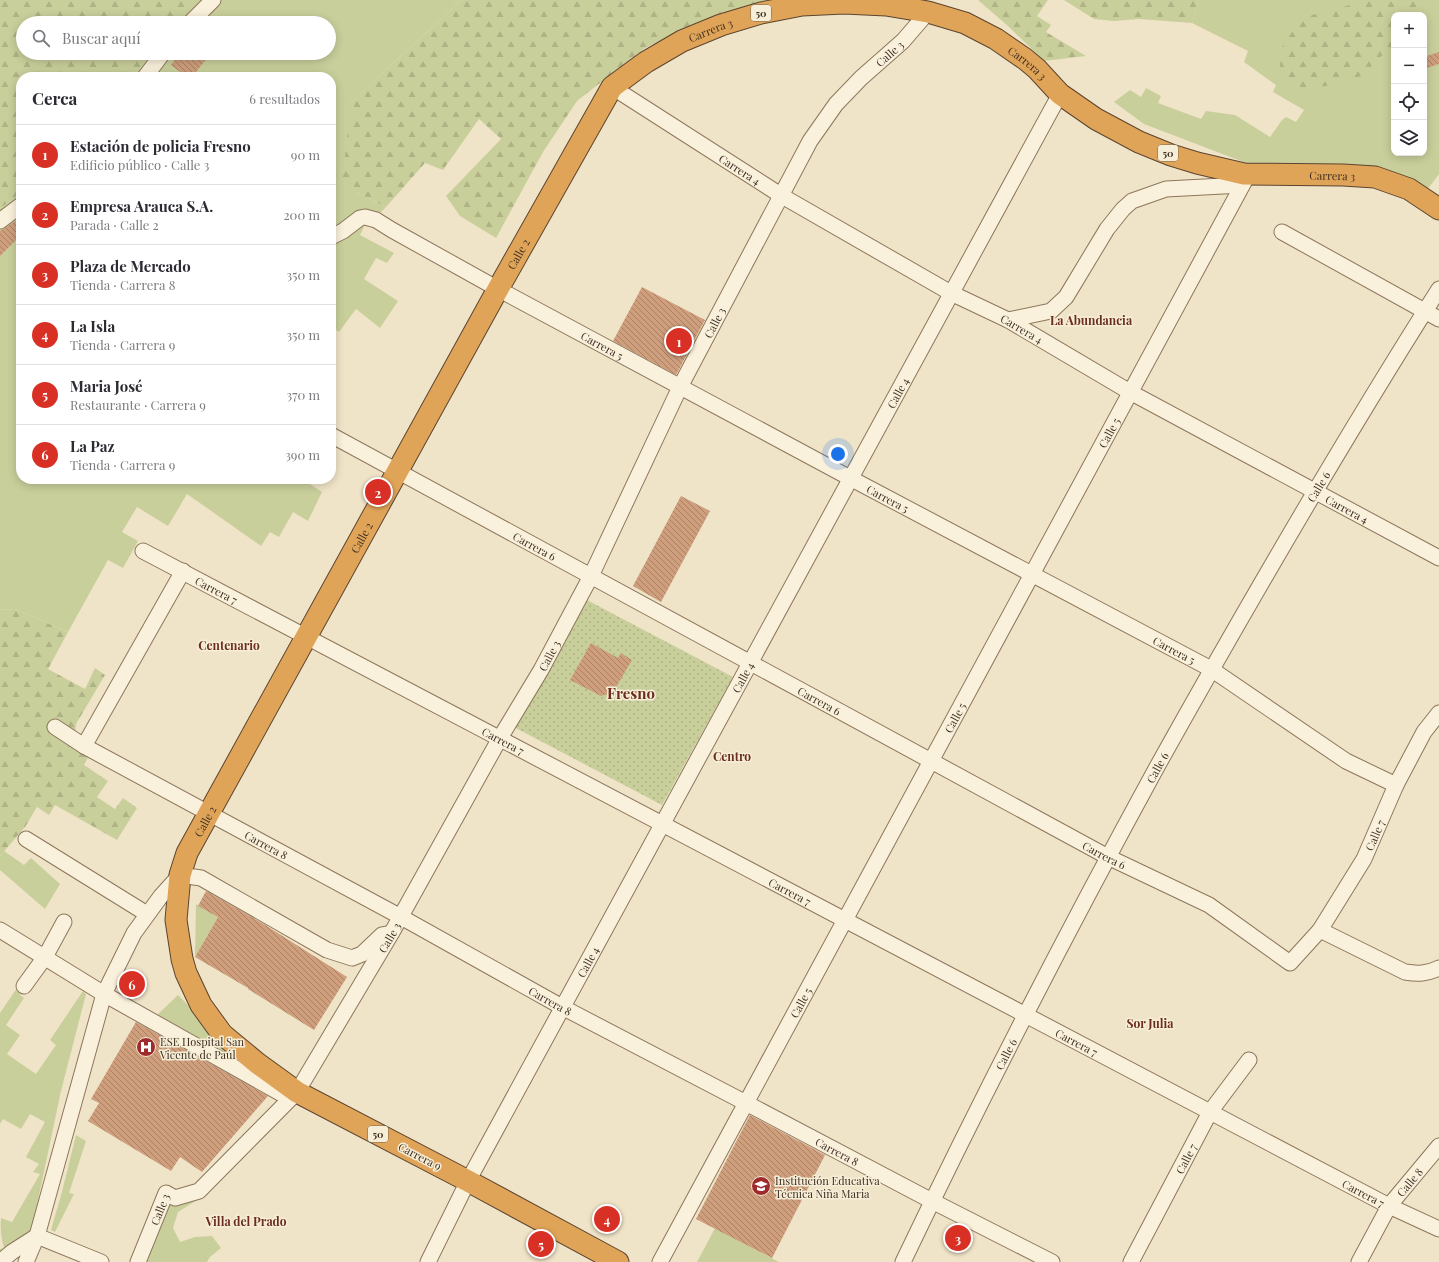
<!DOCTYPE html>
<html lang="es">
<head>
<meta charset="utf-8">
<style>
  :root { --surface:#fff; --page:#f7f7f7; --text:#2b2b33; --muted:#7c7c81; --line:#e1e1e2; --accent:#d93025 }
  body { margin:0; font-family:"Playfair Display",serif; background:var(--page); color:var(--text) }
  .controls { position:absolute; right:12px; top:12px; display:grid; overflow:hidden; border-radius:8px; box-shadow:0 2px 10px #0003 }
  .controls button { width:36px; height:36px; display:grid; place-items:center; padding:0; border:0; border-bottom:1px solid var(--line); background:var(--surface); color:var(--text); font:20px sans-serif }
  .you { position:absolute; left:838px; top:454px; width:14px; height:14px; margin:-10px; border:3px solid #fff; border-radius:50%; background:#1a73e8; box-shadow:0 0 0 6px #1a73e833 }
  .badge { display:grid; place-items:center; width:26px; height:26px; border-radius:50%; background:var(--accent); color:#fff; font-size:13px; font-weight:700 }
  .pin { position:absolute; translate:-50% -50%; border:2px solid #fff; box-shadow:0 1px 4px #0006 }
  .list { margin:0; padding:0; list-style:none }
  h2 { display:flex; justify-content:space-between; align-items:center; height:52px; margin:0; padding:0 16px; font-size:17px }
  h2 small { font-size:13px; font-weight:400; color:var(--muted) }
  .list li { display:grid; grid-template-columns:26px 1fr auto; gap:12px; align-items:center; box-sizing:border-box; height:60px; padding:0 16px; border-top:1px solid var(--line) }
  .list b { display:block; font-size:15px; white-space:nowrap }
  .list p { margin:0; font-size:13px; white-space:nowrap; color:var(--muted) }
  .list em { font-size:13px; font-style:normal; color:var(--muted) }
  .icon { flex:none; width:22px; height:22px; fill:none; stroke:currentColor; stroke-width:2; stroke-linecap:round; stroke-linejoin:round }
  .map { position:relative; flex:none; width:1439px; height:1262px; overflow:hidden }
  .search { position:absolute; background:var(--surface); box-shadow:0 2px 10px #0003; left:16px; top:16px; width:320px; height:44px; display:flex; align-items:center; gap:10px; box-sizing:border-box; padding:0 14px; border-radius:22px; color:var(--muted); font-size:15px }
  .panel { position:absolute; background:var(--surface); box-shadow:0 2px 10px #0003; left:16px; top:72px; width:320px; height:412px; border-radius:16px }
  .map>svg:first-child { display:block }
</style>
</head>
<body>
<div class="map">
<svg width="1439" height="1262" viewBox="0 0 1439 1262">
  <defs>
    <pattern id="forest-firs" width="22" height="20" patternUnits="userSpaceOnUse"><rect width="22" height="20" fill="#c9cf9b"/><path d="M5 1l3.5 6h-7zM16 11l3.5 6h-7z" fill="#aeb285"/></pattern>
    <pattern id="park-dots" width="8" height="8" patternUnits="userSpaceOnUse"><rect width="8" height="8" fill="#c9cf9b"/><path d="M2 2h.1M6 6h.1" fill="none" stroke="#aeb285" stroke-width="1.8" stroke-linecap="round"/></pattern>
    <pattern id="building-back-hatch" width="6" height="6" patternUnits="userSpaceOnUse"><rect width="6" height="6" fill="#cf9f7d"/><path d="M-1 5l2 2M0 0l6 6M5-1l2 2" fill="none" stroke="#a98266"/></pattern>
  </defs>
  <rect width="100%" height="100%" fill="#f0e4c8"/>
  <g fill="#c9cf9b" fill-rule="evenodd">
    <path d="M208,0H462L379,76L351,103L356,192L386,207L379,214L368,219L360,235L394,253L387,263L376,258L364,279L398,301L380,328L356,309L339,332L331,326V77H141L158,53H329V23H186Z"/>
    <path d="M1199,0H1439V174L1427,190L1386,171L1246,163L1144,124L1114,102L1130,90L1141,97L1146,88L1161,96L1158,103L1201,119L1206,111L1235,115L1270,137L1282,120L1286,117L1296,122L1304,110L1273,92L1276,85L1244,62L1248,51L1192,23ZM1394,15H1424V153H1394Z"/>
    <path d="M21,194V479H302L322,492L308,521L293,512L279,537L270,532L261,546L187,494L168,526L137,507L122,532L138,541L123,568L108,560L68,632L15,609L0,610V208Z"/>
    <path d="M4,851L24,865L31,858L60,884L45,909L0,870V856Z"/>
    <path d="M196,904L218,917L195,957Z"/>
    <path d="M19,985L23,988L19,994L24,998L6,1025L20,1035L7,1054L36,1074L56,1045L50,1040L83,991L86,994L61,1091L31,1233L0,1256V1249L4,1248C1,1238 0,1227 1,1218L12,1222L40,1174L33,1172L39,1164L26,1157L45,1122L30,1114L21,1129L3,1119L0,1124V1013Z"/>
    <path d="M178,995L230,1047L291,1091L154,1018Z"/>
    <path d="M279,1098L294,1104L194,1202L178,1212L173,1228L180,1242L195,1237L212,1236L221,1248L210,1257L207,1262H138L167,1188L176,1194L196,1186Z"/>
    <path d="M76,1135L86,1141L69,1193L74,1194L55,1232L51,1230L62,1192Z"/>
    <path d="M715,1228L779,1262H697Z"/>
  </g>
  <g fill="url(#forest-firs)">
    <path d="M0,0H208L186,23H23V53H158L141,77H21V194L0,208Z"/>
    <path d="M462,0H827L672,35L645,48L577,101L543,152L496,238L460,216L446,196L501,139L479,119L443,170L425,163L386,207L356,192L342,182L351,103L379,76Z"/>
    <path d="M978,0H1048L1037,16L1051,25L1046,32L1086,56L1044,61L1008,26Z"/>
    <path d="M1064,0H1199L1192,23L1139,19L1114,21L1094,19Z"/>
    <path d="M1354,0H1430L1419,15H1394V44L1361,76L1337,84L1302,90L1280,68L1281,49L1301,18L1350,5Z"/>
    <path d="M15,609L68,632L48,669L85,689L95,668L105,675L76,724L75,736L93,748L84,765L108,781L97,797L115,809L123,798L137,808L117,840L55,805L49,815L37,807L25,827L0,856V610Z"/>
  </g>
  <path fill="url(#park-dots)" d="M585,599L733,677L662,805L512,726Z"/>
  <g fill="url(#building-back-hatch)">
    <path d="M1439,52V64L1424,69V57Z"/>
    <path d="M180,53H211L192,77H187L171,65Z"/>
    <path d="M17,220L21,224V235L0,256V231Z"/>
    <path d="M642,287L705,320L676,375L613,341Z"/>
    <path d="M681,496L710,511L661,602L633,586Z"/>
    <path d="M591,643L618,658L621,653L632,660L612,694H607L601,696L570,680Z"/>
    <path d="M206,891L262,923L347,977L314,1030L248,989V988L195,957L218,917L198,906Z"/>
    <path d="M136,1022L268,1096L202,1172L180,1157L171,1171L88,1121L99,1103L91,1099Z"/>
    <path d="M750,1115L825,1155L772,1258L696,1219Z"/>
  </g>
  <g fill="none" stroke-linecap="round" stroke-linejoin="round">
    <defs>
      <g id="minor">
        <path d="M190,23L213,0"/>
        <path d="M145,77L163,53"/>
        <path id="s1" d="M612,87L782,196L951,293L1008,320L1130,392L1439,558"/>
        <path d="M0,221L21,205"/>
        <path d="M1282,232L1439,319"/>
        <path id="s2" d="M331,237L343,231L360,218L365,217L376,220L392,230L498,289L850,478L1211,669L1346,761L1396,785"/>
        <path d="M1008,320L1051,311L1066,297L1107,229L1123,209L1132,201L1166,189L1242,185"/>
        <path id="s3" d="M331,435L1108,857L1209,905L1290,963L1320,930L1364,859L1396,785L1424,732L1439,713"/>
        <path id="s4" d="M143,551L1389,1206L1439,1229"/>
        <path id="s5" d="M55,727L84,746L401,917L562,1007L746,1103L932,1201L1052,1262"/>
        <path d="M84,746L183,571"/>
        <path d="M26,839L147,914"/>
        <path d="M0,930L104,994L289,1098"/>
        <path d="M1320,930L1405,972C1418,974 1427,974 1439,968"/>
        <path d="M24,986L45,957L64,922"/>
        <path d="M0,1262L12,1252L37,1236L101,1262"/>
        <path d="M26,1262L37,1236L104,994L134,933L161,896L180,875L201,878L327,950L352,958L362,954L382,935L388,934"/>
        <path id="s6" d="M138,1262L166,1193L175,1198L199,1191L297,1092L391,934L500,738L541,670L591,576L680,387L810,141L836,104L861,78L903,41L928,12"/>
        <path id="s7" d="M428,1262L468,1181L1060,94"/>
        <path id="s8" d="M660,1262L1249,173"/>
        <path id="s9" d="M903,1262C983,1094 1069,928 1158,765C1248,604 1340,445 1439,289"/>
        <path id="s10" d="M1131,1262L1210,1112L1249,1060"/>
        <path id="s11" d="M1359,1262L1389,1206L1439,1146"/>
      </g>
      <g id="highway">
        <path id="s12" d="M618,1262L468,1181L297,1092L257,1063L222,1034L201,1005L186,973L182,959L176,920L180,875L187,853L498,289L612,87L646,62L682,41L721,25L761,13L802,5L844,3L886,5L928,12L965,23L996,39L1025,59L1037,69L1060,94L1096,119L1139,142L1171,155L1197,163L1244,174L1343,175L1375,177L1409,189L1439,209"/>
      </g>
    </defs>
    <use href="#minor" stroke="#8d765c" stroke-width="17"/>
    <use href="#highway" stroke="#5b4430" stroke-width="23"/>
    <use href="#minor" stroke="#faf1dc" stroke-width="15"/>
    <use href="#highway" stroke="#e0a458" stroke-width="21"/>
  </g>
  <defs>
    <symbol id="hospital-disc" viewBox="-11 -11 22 22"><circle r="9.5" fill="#9e2a2b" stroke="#f7eed8"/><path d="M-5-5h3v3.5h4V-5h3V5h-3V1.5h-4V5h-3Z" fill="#fff"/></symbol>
    <symbol id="school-disc" viewBox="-11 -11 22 22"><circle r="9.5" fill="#9e2a2b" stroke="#f7eed8"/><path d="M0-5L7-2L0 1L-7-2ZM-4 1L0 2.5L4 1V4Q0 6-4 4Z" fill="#fff"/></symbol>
  </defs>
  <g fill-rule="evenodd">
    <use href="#hospital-disc" x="135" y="1036" width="22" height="22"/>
    <use href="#school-disc" x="750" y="1175" width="22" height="22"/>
  </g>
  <g text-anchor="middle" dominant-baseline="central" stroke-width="3" stroke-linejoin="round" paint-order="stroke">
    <g fill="#f7eed8" stroke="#756857" stroke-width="1">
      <rect x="751" y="5" width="20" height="16" rx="3"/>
      <rect x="1158" y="145" width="20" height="16" rx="3"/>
      <rect x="368" y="1126" width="20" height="16" rx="3"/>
    </g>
    <g font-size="10" font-weight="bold" fill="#3d2e20">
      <text x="761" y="13">50</text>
      <text x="1168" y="153">50</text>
      <text x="378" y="1134">50</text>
    </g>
    <g font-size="11" fill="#3d2e20" stroke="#f7eed8">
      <text stroke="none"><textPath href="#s12" startOffset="1642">Carrera 3</textPath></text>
      <text stroke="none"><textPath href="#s6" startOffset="1449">Calle 3</textPath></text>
      <text stroke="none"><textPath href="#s12" startOffset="1977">Carrera 3</textPath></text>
      <text stroke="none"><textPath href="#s1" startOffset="152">Carrera 4</textPath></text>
      <text stroke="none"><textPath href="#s12" startOffset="2313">Carrera 3</textPath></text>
      <text stroke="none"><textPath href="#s12" startOffset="1336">Calle 2</textPath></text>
      <text stroke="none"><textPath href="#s6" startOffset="1125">Calle 3</textPath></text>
      <text stroke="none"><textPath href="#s1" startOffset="476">Carrera 4</textPath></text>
      <text stroke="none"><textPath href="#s2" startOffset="310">Carrera 5</textPath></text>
      <text stroke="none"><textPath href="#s7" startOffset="988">Calle 4</textPath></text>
      <text stroke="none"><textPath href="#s8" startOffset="943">Calle 5</textPath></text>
      <text stroke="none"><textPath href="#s9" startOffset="880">Calle 6</textPath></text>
      <text stroke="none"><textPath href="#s2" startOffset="634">Carrera 5</textPath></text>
      <text stroke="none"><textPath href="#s1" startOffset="848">Carrera 4</textPath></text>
      <text stroke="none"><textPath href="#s12" startOffset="1012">Calle 2</textPath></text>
      <text stroke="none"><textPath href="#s3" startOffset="232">Carrera 6</textPath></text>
      <text stroke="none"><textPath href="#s4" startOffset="83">Carrera 7</textPath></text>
      <text stroke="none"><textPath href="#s2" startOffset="958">Carrera 5</textPath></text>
      <text stroke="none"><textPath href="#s6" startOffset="753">Calle 3</textPath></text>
      <text stroke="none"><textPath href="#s7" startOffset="664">Calle 4</textPath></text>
      <text stroke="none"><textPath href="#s3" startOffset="556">Carrera 6</textPath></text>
      <text stroke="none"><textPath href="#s8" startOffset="619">Calle 5</textPath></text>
      <text stroke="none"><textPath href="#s4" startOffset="407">Carrera 7</textPath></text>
      <text stroke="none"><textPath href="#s9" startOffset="556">Calle 6</textPath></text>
      <text stroke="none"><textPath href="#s12" startOffset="688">Calle 2</textPath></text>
      <text stroke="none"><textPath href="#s3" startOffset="1250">Calle 7</textPath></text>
      <text stroke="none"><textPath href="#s5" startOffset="242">Carrera 8</textPath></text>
      <text stroke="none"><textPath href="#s3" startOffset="880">Carrera 6</textPath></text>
      <text stroke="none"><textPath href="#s4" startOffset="731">Carrera 7</textPath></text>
      <text stroke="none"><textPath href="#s6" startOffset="429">Calle 3</textPath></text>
      <text stroke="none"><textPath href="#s7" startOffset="340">Calle 4</textPath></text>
      <text stroke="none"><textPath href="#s5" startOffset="566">Carrera 8</textPath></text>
      <text stroke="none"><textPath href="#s8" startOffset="295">Calle 5</textPath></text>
      <text stroke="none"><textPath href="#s4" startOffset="1055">Carrera 7</textPath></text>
      <text stroke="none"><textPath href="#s9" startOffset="232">Calle 6</textPath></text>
      <text stroke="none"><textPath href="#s5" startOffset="890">Carrera 8</textPath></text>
      <text transform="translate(420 1156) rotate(27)">Carrera 9</text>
      <text stroke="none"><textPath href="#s10" startOffset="117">Calle 7</textPath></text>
      <text stroke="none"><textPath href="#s11" startOffset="95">Calle 8</textPath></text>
      <text stroke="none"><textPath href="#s4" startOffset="1379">Carrera 7</textPath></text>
      <text stroke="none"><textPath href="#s6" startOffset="57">Calle 3</textPath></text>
    </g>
    <g font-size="11" fill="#3d2e20" stroke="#f7eed8" text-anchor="start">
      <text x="160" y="1041">ESE Hospital San<tspan x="160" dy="13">Vicente de Paúl</tspan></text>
      <text x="775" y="1180">Institución Educativa<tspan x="775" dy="13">Técnica Niña Maria</tspan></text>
    </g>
    <g font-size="12" font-weight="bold" fill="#6b2e1e" stroke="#f7eed8">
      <text x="1091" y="320">La Abundancia</text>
      <text x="229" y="645">Centenario</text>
      <text x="732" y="756">Centro</text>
      <text x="1150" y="1023">Sor Julia</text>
      <text x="246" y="1221">Villa del Prado</text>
    </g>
    <g font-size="15" font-weight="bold" fill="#6b2e1e" stroke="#f7eed8">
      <text x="631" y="693">Fresno</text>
    </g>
  </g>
</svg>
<div class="controls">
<button>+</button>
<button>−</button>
<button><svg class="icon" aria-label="locate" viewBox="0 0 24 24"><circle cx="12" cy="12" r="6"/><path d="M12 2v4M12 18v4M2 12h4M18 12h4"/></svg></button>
<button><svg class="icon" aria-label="layers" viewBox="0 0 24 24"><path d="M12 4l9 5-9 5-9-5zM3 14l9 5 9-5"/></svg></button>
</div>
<div class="you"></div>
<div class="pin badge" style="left:679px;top:341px">1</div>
<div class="pin badge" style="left:378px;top:492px">2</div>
<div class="pin badge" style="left:958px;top:1238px">3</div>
<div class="pin badge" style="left:607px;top:1219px">4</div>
<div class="pin badge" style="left:541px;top:1244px">5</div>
<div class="pin badge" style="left:132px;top:984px">6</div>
<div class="search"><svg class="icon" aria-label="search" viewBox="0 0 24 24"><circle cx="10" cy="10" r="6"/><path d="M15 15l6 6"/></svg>Buscar aquí</div>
<section class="panel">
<h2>Cerca<small>6 resultados</small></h2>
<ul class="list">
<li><span class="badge">1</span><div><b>Estación de policia Fresno</b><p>Edificio público · Calle 3</p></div><em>90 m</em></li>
<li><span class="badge">2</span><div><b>Empresa Arauca S.A.</b><p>Parada · Calle 2</p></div><em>200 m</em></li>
<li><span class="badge">3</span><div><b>Plaza de Mercado</b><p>Tienda · Carrera 8</p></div><em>350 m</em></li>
<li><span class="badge">4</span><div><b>La Isla</b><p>Tienda · Carrera 9</p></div><em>350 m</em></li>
<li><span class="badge">5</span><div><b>Maria José</b><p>Restaurante · Carrera 9</p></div><em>370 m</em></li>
<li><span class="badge">6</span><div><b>La Paz</b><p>Tienda · Carrera 9</p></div><em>390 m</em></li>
</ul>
</section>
</div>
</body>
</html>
